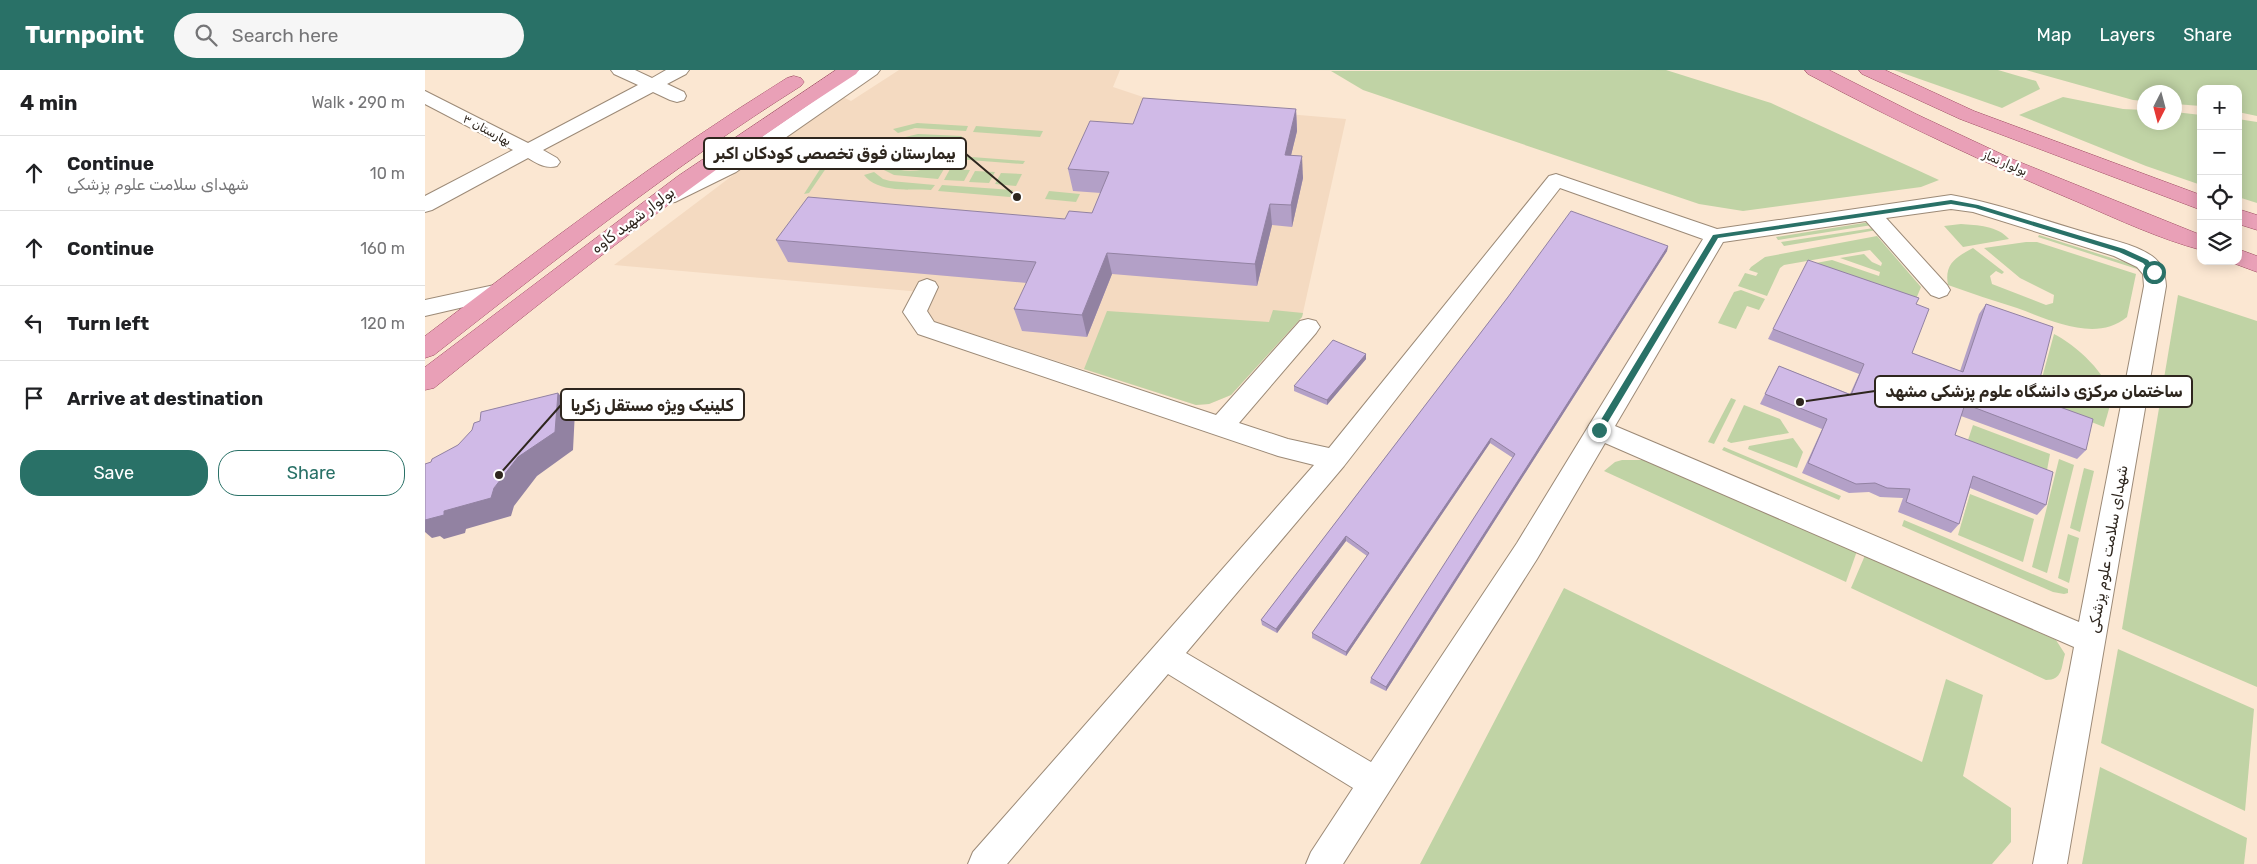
<!DOCTYPE html>
<html lang="en">
<head>
<meta charset="utf-8">
<style>
  :root { --surface:#fff; --page:#f6f6f6; --text:#202124; --muted:#757577; --line:#e0e0e0; --accent:#297167 }
  body { margin:0; font-family:Rubik,Vazirmatn,sans-serif; background:var(--page); color:var(--text) }
  .controls { position:absolute; right:15px; top:15px; display:grid; overflow:hidden; border-radius:10px; box-shadow:0 2px 12px #0003 }
  .controls button { width:45px; height:45px; display:grid; place-items:center; padding:0; border:0; border-bottom:1px solid var(--line); background:var(--surface); color:var(--text); font:25px sans-serif }
  .compass { position:absolute; left:1712px; top:15px; width:45px; height:45px; border-radius:50%; background:var(--surface); box-shadow:0 2px 12px #0003; rotate:186deg }
  .stop { position:absolute; width:15px; height:15px; margin:-11px; border:4px solid #297167; border-radius:50%; background:#fff }
  .stop.end { background:#297167; border-color:#fff; box-shadow:0 1px 5px #0008 }
  .list { margin:0; padding:0; list-style:none }
  h2 { display:flex; justify-content:space-between; align-items:center; height:65px; margin:0; padding:0 20px; font-size:21px }
  h2 small { font-size:16px; font-weight:400; color:var(--muted) }
  .list li { display:grid; grid-template-columns:32px 1fr auto; gap:15px; align-items:center; box-sizing:border-box; height:75px; padding:0 20px; border-top:1px solid var(--line) }
  .list b { display:block; font-size:19px; white-space:nowrap }
  .list p { margin:0; font-size:16px; white-space:nowrap; color:var(--muted) }
  .list em { font-size:16px; font-style:normal; color:var(--muted) }
  .actions { display:flex; gap:10px; padding:15px 20px }
  .actions a { flex:1; padding:11px 0; border:1px solid var(--accent); border-radius:20px; text-align:center; font-size:18px; color:var(--accent) }
  .actions .main { background:var(--accent); color:#fff }
  .icon { flex:none; width:28px; height:28px; fill:none; stroke:currentColor; stroke-width:2; stroke-linecap:round; stroke-linejoin:round }
  .map { position:relative; flex:none; width:1832px; height:794px; overflow:hidden }
  header { display:flex; align-items:center; gap:30px; box-sizing:border-box; height:70px; padding:0 25px; background:var(--accent); color:#fff }
  header strong { font-size:24px }
  nav { display:flex; gap:28px; margin-inline-start:auto; font-size:18px }
  .search { width:350px; height:45px; background:var(--page); display:flex; align-items:center; gap:12px; box-sizing:border-box; padding:0 18px; border-radius:28px; color:var(--muted); font-size:19px }
  main { display:flex }
  aside { flex:1; background:var(--surface) }
  .map>svg:first-child { display:block }
</style>
</head>
<body>
<header>
<strong>Turnpoint</strong>
<div class="search"><svg class="icon" aria-label="search" viewBox="0 0 24 24"><circle cx="10" cy="10" r="6"/><path d="M15 15l6 6"/></svg>Search here</div>
<nav><a>Map</a><a>Layers</a><a>Share</a></nav>
</header>
<main>
<aside>
<h2>4 min<small>Walk · 290 m</small></h2>
<ul class="list">
<li><svg class="icon" aria-label="ahead" viewBox="0 0 24 24"><path d="M12 20V5M6 11l6-6 6 6"/></svg><div><b>Continue</b><p>شهدای سلامت علوم پزشکی</p></div><em>10 m</em></li>
<li><svg class="icon" aria-label="ahead" viewBox="0 0 24 24"><path d="M12 20V5M6 11l6-6 6 6"/></svg><div><b>Continue</b></div><em>160 m</em></li>
<li><svg class="icon" aria-label="left" viewBox="0 0 24 24"><path d="M17 20v-9H6M10 6l-5 5 5 5"/></svg><div><b>Turn left</b></div><em>120 m</em></li>
<li><svg class="icon" aria-label="arrive" viewBox="0 0 24 24"><path d="M6 21V4h12l-3 4 3 4H6"/></svg><div><b>Arrive at destination</b></div></li>
</ul>
<div class="actions"><a class="main">Save</a><a>Share</a></div>
</aside>
<div class="map">
<svg width="1832" height="794" viewBox="0 0 1832 794">
  <rect width="100%" height="100%" fill="#fbe7d2"/>
  <path fill="#f4dac1" d="M474,0H695L688,17L736,33L921,49L877,247L806,325L784,334L771,335L509,252L501,244L502,233L508,223L189,195L369,59L418,27L426,31Z"/>
  <g fill="#c0d3a5">
    <path d="M1241,0L1346,33L1514,110L1496,117L1318,141L1274,134L938,20L906,1Z"/>
    <path d="M1469,0H1573L1611,11L1615,19L1577,38Z"/>
    <path d="M1601,0H1832V46L1813,42V19H1776V36L1750,34V22H1720L1719,31L1708,30Z"/>
    <path d="M1638,27L1698,39L1719,40L1720,52H1750V42L1776,45V115L1721,96L1594,45Z"/>
    <path d="M1813,49L1832,52V133L1813,127Z"/>
    <path d="M492,53L543,56L541,61L490,58L473,63L468,59Z"/>
    <path d="M551,56L618,61L615,67L548,62Z"/>
    <path d="M493,64L537,66L531,76L515,75L500,69L482,70L476,68Z"/>
    <path d="M410,76H414L415,78L384,123L379,124Z"/>
    <path d="M520,85L600,91L598,94L518,88Z"/>
    <path d="M464,96C483,106 499,97 519,99L513,109L469,105L457,99Z"/>
    <path d="M525,99L545,100L539,111L519,110Z"/>
    <path d="M550,101L570,102L564,113L544,112Z"/>
    <path d="M449,102L458,109L465,111L510,115L506,120C487,119 452,123 439,105Z"/>
    <path d="M576,103L597,104L591,116L570,114Z"/>
    <path d="M517,115L588,120L585,127L513,121Z"/>
    <path d="M624,121L655,124L651,132L620,129Z"/>
    <path d="M1445,152L1447,155L1353,170L1351,167Z"/>
    <path d="M1536,154C1552,155 1573,156 1584,169L1538,177L1519,156Z"/>
    <path d="M1449,158L1452,160L1359,176L1356,172Z"/>
    <path d="M1614,165L1712,196V199L1613,167Z"/>
    <path d="M1452,166L1496,217L1491,229L1391,193L1407,190L1454,206L1455,202L1415,188L1439,184L1447,192L1456,196L1457,193L1445,180L1359,195L1355,198L1342,226L1313,216L1320,203L1331,206L1333,203L1324,200L1326,197L1340,187Z"/>
    <path d="M1601,172H1612L1711,204L1702,247C1671,273 1625,250 1592,238C1569,231 1546,223 1523,215C1519,194 1531,187 1548,178L1579,202L1577,204L1571,201L1565,206L1567,214L1621,235L1628,233L1629,225L1595,208L1559,178Z"/>
    <path d="M1316,220L1340,229L1334,240L1322,236L1311,259L1293,253L1309,222Z"/>
    <path d="M1753,225L1832,251V617L1697,559Z"/>
    <path d="M848,240L878,243L877,247L806,325L784,334L771,335L659,299L682,241L844,252Z"/>
    <path d="M1629,264C1648,273 1687,306 1685,330C1685,339 1681,348 1679,357L1611,330Z"/>
    <path d="M1306,328L1311,330L1289,374L1283,372Z"/>
    <path d="M1319,335L1355,349L1364,363L1306,373L1302,371Z"/>
    <path d="M1548,355L1625,384L1622,400L1543,370Z"/>
    <path d="M1368,368L1378,382L1372,398L1323,379L1324,376Z"/>
    <path d="M1299,377L1416,426L1414,430L1297,380Z"/>
    <path d="M1634,389L1649,395L1622,503L1607,497Z"/>
    <path d="M1197,390H1221L1432,481L1421,512L1179,401L1190,392Z"/>
    <path d="M1659,398L1669,401L1655,462L1645,458Z"/>
    <path d="M1545,424L1609,449L1598,492L1533,465Z"/>
    <path d="M1479,450L1643,519V523L1639,524L1628,522L1477,456Z"/>
    <path d="M1643,464L1654,468L1644,513L1633,508Z"/>
    <path d="M1441,483L1631,570L1640,584C1636,597 1638,610 1621,610L1426,518Z"/>
    <path d="M1139,518L1497,692L1521,609L1558,625L1538,706L1586,738V772L1567,794H995Z"/>
    <path d="M1693,579L1829,639L1820,741L1676,673Z"/>
    <path d="M1675,697L1822,768L1819,794H1657Z"/>
  </g>
  <g fill="none" stroke-linecap="round" stroke-linejoin="round">
    <defs>
      <g id="minor">
        <path d="M186,0H210L227,8L241,0H264L261,4L242,14L259,22L261,26L259,30L252,32L245,30L228,22L118,80L132,88L135,92L132,96C121,99 113,94 103,88L7,140L0,142V126L88,80L0,34V21L103,73L213,15L189,4Z"/>
        <path d="M434,0H455L452,4L311,102L250,132L243,133L236,132L233,127L236,122L297,94Z"/>
        <path d="M1131,104L1292,159L1526,125C1571,133 1615,149 1659,162C1681,169 1708,173 1727,186C1738,194 1740,204 1741,216L1642,794H1608L1649,577L1180,373L1112,489L918,794H881L886,782L928,718L743,604L582,794H543L548,782L889,395L853,386L493,264L478,242L494,212L502,209L510,212L513,217L502,241L509,252L791,345L875,251L883,249L891,251L895,257L891,263L814,353L863,369L904,378L1124,106ZM1135,118L1278,169L1092,473L946,692L761,583L919,396ZM1526,139L1548,142L1689,186L1712,197L1718,204L1719,216L1654,552L1190,356L1298,172L1441,151L1506,225L1514,228L1522,225L1525,220L1522,215L1461,148Z"/>
        <path d="M74,214L82,217L85,222L82,227L0,246V230Z"/>
      </g>
      <g id="major">
        <path d="M411,0H434L431,4C283,99 146,208 9,318L0,320V297L253,106Z"/>
        <path d="M1380,0H1404L1491,44L1587,89L1776,165V180C1735,169 1694,150 1655,133C1562,94 1472,52 1383,4Z"/>
        <path d="M1434,0H1460L1549,41L1776,125V140L1535,49L1437,4Z"/>
        <path d="M369,6L376,8L379,12L376,16C247,97 129,191 9,285L0,288V266C118,176 236,86 362,8Z"/>
        <path d="M1813,139L1832,145V160L1813,154Z"/>
        <path d="M1813,179L1832,186V202L1805,192L1813,191Z"/>
      </g>
    </defs>
    <use href="#minor" stroke="#9c8a77" stroke-width="2"/>
    <use href="#major" stroke="#9e4c62" stroke-width="1"/>
    <use href="#minor" fill="#fff" fill-rule="evenodd"/>
    <use href="#major" fill="#e9a0b7" fill-rule="evenodd"/>
  </g>
  <g fill="#b3a0c7">
    <path d="M871,39L872,61L866,85L878,108L867,157L847,155L832,216L687,204L662,267L597,261L589,239L602,213L363,192L351,170L640,149L667,143L676,123L648,121L643,99L708,54Z"/>
    <path d="M1243,176L1242,181L961,621L945,613L946,608L1088,388L1065,373L921,586L887,568V563L942,486L921,471L852,563L837,555L836,550L1083,227Z"/>
    <path d="M1491,234L1487,283L1535,301L1554,244L1561,234L1610,328L1661,380L1652,389L1536,346L1530,365L1621,435L1612,445L1545,418L1534,454L1526,463L1473,442L1478,428L1455,427L1444,422L1424,423L1377,403L1397,359L1335,334L1354,296L1425,324L1434,304L1343,269L1348,259Z"/>
    <path d="M941,284V289L902,335L869,321V316Z"/>
  </g>
  <g fill="#9282a2">
    <path d="M871,39L872,61L861,106L860,85Z"/>
    <path d="M877,86L878,108L867,157L866,135Z"/>
    <path d="M845,134L847,155L832,216L830,194Z"/>
    <path d="M1243,176L1242,181L961,621V617Z"/>
    <path d="M682,183L687,204L662,267L657,245Z"/>
    <path d="M941,284V289L902,335V330Z"/>
    <path d="M133,323L150,341L148,380L112,406L89,436L86,446L41,459L40,463L19,469L15,466L7,468L0,462V448L19,441L69,418Z"/>
    <path d="M1066,368L1065,373L921,586V582Z"/>
    <path d="M921,466V471L852,563L851,559Z"/>
  </g>
  <g fill="#d0bae7" stroke="#9282a2">
    <path d="M718,28L871,39L860,85L877,86L866,135L845,134L830,194L682,183L657,245L589,239L611,192L351,170L383,127L640,149L644,141L667,143L684,102L643,99L665,51L708,54Z"/>
    <path d="M1146,141L1243,176L961,617L946,608L1090,384L1066,368L921,582L887,563L944,483L921,466L851,559L836,550L1083,227Z"/>
    <path d="M1383,190L1494,228L1491,234L1504,239L1487,283L1538,302L1561,234L1628,257L1610,328L1668,349L1661,380L1540,334L1530,365L1628,402L1621,435L1548,406L1534,454L1481,432L1485,419L1462,418L1450,413L1431,414L1383,393L1402,349L1340,324L1354,296L1426,325L1439,294L1348,259Z"/>
    <path d="M908,270L941,284L902,330L869,316Z"/>
    <path d="M133,323L130,362L93,387L69,418L66,428L19,441V445L0,450V394L6,392L7,389L33,375L47,360L49,353L55,351L56,342Z"/>
  </g>
  <path fill="#297167" d="M1526,130L1553,135L1699,179L1723,190L1733,202L1727,203L1718,193L1694,182L1550,138L1526,134L1293,168L1177,362H1171V358L1288,165Z"/>
  <g text-anchor="middle" dominant-baseline="central" stroke-width="4.5" stroke-linejoin="round" paint-order="stroke">
    <g font-size="12" fill="#2e261e" stroke="#fff">
      <text transform="translate(62 60) rotate(28)">بهارستان ۳</text>
      <text transform="translate(1580 93) rotate(23)">بولوار نماز</text>
    </g>
    <g font-size="15" fill="#2e261e" stroke="#fff">
      <text transform="translate(208 150) rotate(-37)">بولوار شهید کاوه</text>
      <text transform="translate(1683 479) rotate(-80)">شهدای سلامت علوم پزشکی</text>
    </g>
  </g>
  <path fill="none" stroke="#2e261e" stroke-width="2" d="M592 127L541 84M1375 332L1450 321M74 405L136 335"/>
  <g fill="#2e261e" stroke="#fff" stroke-width="2">
    <circle cx="592" cy="127" r="5"/>
    <circle cx="1375" cy="332" r="5"/>
    <circle cx="74" cy="405" r="5"/>
  </g>
  <g fill="#fff" stroke="#2e261e" stroke-width="2">
    <rect x="279" y="68" width="262" height="31" rx="5"/>
    <rect x="1450" y="306" width="317" height="31" rx="5"/>
    <rect x="136" y="319" width="183" height="31" rx="5"/>
  </g>
  <g font-size="16" text-anchor="middle" font-weight="bold" fill="#2e261e">
    <text x="410" y="89">بیمارستان فوق تخصصی کودکان اکبر</text>
    <text x="1609" y="327">ساختمان مرکزی دانشگاه علوم پزشکی مشهد</text>
    <text x="227" y="341">کلینیک ویژه مستقل زکریا</text>
  </g>
</svg>
<div class="controls">
<button>+</button>
<button>−</button>
<button><svg class="icon" aria-label="locate" viewBox="0 0 24 24"><circle cx="12" cy="12" r="6"/><path d="M12 2v4M12 18v4M2 12h4M18 12h4"/></svg></button>
<button><svg class="icon" aria-label="layers" viewBox="0 0 24 24"><path d="M12 4l9 5-9 5-9-5zM3 14l9 5 9-5"/></svg></button>
</div>
<svg class="compass" viewBox="-18 -18 36 36"><path d="M0-13l5 13h-10z" fill="#e53935"/><path d="M0 13l5-13h-10z" fill="#757577"/></svg>
<div class="stop" style="left:1729px;top:202px"></div>
<div class="stop end" style="left:1174px;top:360px"></div>
</div>
</main>
</body>
</html>
